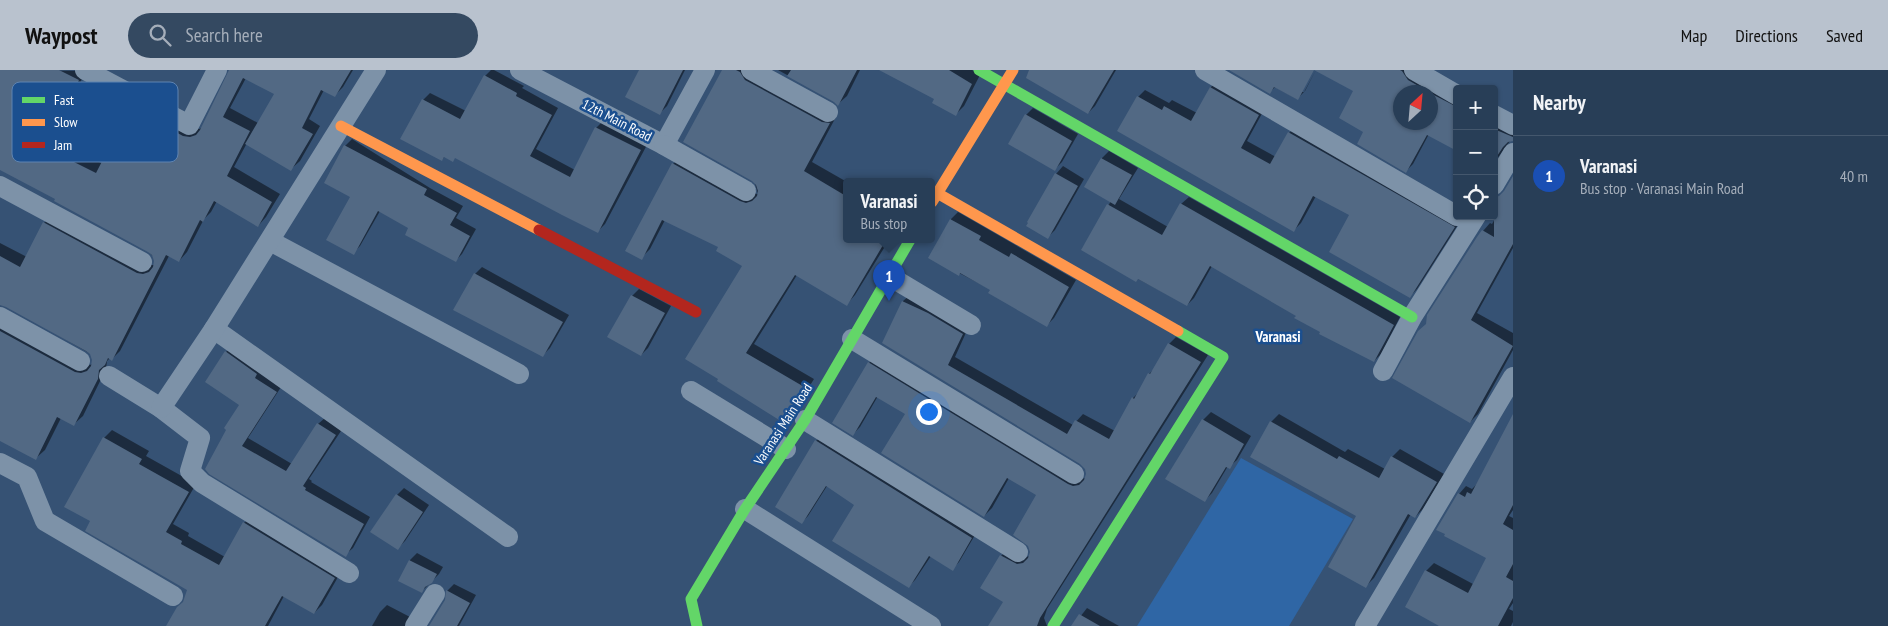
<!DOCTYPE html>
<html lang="en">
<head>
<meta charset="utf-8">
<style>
  :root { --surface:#283e57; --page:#344961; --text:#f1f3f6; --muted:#a5aeba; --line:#44576d; --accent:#b9c2ce }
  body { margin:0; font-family:"PT Sans Narrow",sans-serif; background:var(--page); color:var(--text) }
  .controls { position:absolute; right:15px; top:15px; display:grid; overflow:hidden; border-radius:5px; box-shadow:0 1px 4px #0004 }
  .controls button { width:45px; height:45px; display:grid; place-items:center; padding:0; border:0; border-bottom:1px solid var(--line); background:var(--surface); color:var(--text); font:25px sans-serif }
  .compass { position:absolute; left:1393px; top:15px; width:45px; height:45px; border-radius:50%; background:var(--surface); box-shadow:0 1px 4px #0004; rotate:26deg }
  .you { position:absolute; left:928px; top:341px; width:18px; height:18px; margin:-12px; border:4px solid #fff; border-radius:50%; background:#1a73e8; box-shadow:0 0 0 8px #1a73e833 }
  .badge { display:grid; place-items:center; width:32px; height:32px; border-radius:50%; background:var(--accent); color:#fff; font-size:16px; font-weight:700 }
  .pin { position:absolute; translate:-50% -41px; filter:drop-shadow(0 1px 2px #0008) }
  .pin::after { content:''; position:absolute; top:26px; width:18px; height:15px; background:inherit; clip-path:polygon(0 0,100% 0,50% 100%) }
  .popup { position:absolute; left:843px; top:108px; width:92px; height:65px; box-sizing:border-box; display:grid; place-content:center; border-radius:5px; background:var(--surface); filter:drop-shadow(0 1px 4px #0005); font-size:16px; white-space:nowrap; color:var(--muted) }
  .popup b { font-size:19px; color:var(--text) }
  .popup::after { content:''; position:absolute; left:50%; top:100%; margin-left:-10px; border:10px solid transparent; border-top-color:var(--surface) }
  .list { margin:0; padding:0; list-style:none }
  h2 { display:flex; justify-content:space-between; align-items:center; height:65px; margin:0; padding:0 20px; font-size:21px }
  h2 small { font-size:16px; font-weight:400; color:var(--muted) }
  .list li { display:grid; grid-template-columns:32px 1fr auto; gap:15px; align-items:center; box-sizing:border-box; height:80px; padding:0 20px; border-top:1px solid var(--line) }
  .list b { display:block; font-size:19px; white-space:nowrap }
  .list p { margin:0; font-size:16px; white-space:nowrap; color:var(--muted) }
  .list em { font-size:16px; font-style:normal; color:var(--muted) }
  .icon { flex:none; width:28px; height:28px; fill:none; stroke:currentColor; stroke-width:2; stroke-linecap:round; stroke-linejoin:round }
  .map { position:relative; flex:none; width:1513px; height:556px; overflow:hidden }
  header { display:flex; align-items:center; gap:30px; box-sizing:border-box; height:70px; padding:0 25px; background:var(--accent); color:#111 }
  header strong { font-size:24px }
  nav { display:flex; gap:28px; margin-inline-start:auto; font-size:18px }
  .search { width:350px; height:45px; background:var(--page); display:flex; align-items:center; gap:12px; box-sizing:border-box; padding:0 18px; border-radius:28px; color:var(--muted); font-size:19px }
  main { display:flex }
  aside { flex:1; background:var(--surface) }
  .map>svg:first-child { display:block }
</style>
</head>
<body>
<header>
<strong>Waypost</strong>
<div class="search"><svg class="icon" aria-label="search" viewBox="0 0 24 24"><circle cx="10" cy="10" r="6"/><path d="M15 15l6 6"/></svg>Search here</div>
<nav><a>Map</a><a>Directions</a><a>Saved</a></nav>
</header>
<main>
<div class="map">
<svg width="1513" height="556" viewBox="0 0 1513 556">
  <rect width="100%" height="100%" fill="#365274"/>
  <path fill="#2f66a5" d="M1241,388L1353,449L1289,556H1137Z"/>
  <g fill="#0007" fill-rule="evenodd">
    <path d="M0,0L86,1L52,68L103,94L131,38L140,30L192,57L199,59L202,58L230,0H353L343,17L334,26L324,20L309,49L320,56L300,91L291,99L247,73L234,97L280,124L266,147L258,156L217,131L211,142L204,149L187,182L179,191L169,186L120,281L112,289L110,288L107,291L106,299L83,346L74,354L61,348L45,380L36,388L0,370V246L83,293L90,295L92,294L93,290L91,284L6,235L0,234V173L27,187L44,153L52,145L146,195H154L155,192L153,186L148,181L57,128L1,99L0,100ZM246,8L276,24L258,53L230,38Z"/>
    <path d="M491,0H494L524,16L522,18L558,38L536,79L575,100L596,58L603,51L648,73L605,154L598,161L456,87L445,86L442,90L423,30L430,23L466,41L485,6Z"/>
    <path d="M640,0H685L667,36L660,43Z"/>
    <path d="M723,0H752L831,44L837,45L812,92L847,112L846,170H889L855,225L847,234L797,205L754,274L814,309L793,343L784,351L718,311L744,196L720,177L665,150L650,179L641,188L673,94L682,85L749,123L758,124Z"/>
    <path d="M778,0H860L847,26L838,34L834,31Z"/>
    <path d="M882,0H972L980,5L964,36L956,44L936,28Z"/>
    <path d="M1040,0H1116L1095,36L1088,43Z"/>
    <path d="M1231,0H1312L1301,22H1304L1316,0L1305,21L1297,29L1275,17L1270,22Z"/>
    <path d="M1317,0H1413L1457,27V80L1429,64L1413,94L1406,101L1365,61L1355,21ZM1400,22H1430V52H1400Z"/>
    <path d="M1217,11L1265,38L1247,71L1276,87L1289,63L1296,56L1461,150L1417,219L1410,226L1350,144L1316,126L1301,153L1294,160L1138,27L1145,20L1169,33L1172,30L1197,43L1210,18Z"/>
    <path d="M1033,38L1078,64L1062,92L1055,99L1026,45Z"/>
    <path d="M1494,47L1513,57V70L1510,71L1494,93Z"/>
    <path d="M352,69L430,118L463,136L456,148L476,159L462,184L455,191L410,158L380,141L360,176L353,183L352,127L345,76Z"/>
    <path d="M1109,81L1138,98L1119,129L1168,157L1181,134L1189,127L1400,247L1381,284L1374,291L1212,196L1194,228L1187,235L1082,179L1111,131L1086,117L1102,88Z"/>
    <path d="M1063,96L1084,109L1055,160L1048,167L1056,104Z"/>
    <path d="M1513,117V178L1477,243L1513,263V280L1478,344L1470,352L1424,258L1483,161L1490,153L1492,154Z"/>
    <path d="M958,142L1076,210L1054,248L1047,255L992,220L930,188L951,149Z"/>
    <path d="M482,197L569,245L550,278L543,285L475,204Z"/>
    <path d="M639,219L671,236L648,278L641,285L632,226Z"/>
    <path d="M911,224L969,256L955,287L1073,355L1083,344L1115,361L1133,328L1139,322L1149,304L1156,297L1169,274L1176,267L1208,285L1047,539L1044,548L1047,556H989L1004,532L1001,486L1009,478L1026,487L1030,486L1038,425L1009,408L992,438L984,446L906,343L878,326L860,357L853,364L869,293L876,286L1081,409L1086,408V398L1081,393L883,273L903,231Z"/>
    <path d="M233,275L283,314L248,368L292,394L318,354L326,347L343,358L309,409L312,411L311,412L370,447L353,478L345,485L210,403L241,334L226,282Z"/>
    <path d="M1211,342L1251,366L1237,390L1229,397L1228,396L1212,423L1205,430L1166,408L1203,350Z"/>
    <path d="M1279,344L1345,382L1348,379L1385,399L1392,387L1400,379L1444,404L1423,439L1415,447L1411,444L1374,508L1366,516L1358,446L1271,352Z"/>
    <path d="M1513,353V440L1509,446L1513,448V533L1509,539L1513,541V552L1511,556H1441L1426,501L1434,493L1473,514L1487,488L1459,424L1466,416L1472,419L1476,415Z"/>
    <path d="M112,360L149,381L146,386L196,414L173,454L189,463L188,466L225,487L244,453L252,445L342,500L322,535L314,543L284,526L268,556H168L185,531L188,519L92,451L104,368Z"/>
    <path d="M824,364L978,460L959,492L952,499L931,486L915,510L908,517L856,434L827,416L808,446L801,453L816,371Z"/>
    <path d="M404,418L429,435L405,471L398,478L397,425Z"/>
    <path d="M417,483L443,497L439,504L421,522L400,510L410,490Z"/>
    <path d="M454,514L476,525L459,556H430L446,531L447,521Z"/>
    <path d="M387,535L410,547L413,556H372L380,542Z"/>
    <path d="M1087,538L1119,556H1073Z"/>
  </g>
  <g fill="#526984">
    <path d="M0,0H59L79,10L44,77L96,103L130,37L183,66L190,67L196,65L200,60L229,0H351L335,27L321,20L302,58L313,64L291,101L245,74L274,24L243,8L223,47L250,61L227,106L272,132L258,157L214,131L203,152L200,150L179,192L166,185L112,291L108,288L105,295L99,300L98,309L74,356L57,347L36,390L0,371V261L75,302L81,303L87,301L91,296L92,290L90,284L86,281L6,237L0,235V186L20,197L43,152L137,203L143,204L149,202L153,197L154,191L152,185L148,182L54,131L55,129L0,100Z"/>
    <path d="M639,0H683L660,45L625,27Z"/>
    <path d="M722,0H736L740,2L745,10L822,52L830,53L804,101L846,126V170H886L847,236L795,205L746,283L806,318L784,353L717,311L718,309L685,289L742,196L716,181L718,177L662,150L642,190L625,181L672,93L740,131L746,133L752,131L757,126L758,121L756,115L752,111L683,72Z"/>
    <path d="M791,0H857L838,36L834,32L787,6Z"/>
    <path d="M879,0H949L972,14L956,46L932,33L934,29Z"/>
    <path d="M1029,0H1114L1088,44L1026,8Z"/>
    <path d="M1229,0H1314L1298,30L1274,17L1270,24Z"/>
    <path d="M1314,0H1400L1402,1L1408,10L1429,22H1400V52H1430V23L1457,37V81L1427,65L1406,103L1357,74L1363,62L1339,48L1353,21Z"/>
    <path d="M484,5L517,23L516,26L552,45L530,86L570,107L595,57L641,80L598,163L562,145L455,88L453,92L444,87L442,91L400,69L422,29L460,49Z"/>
    <path d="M1210,17L1259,45L1241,78L1270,94L1288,62L1455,157L1410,228L1329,182L1349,145L1313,126L1294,162L1117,61L1137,26L1162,40L1164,36L1191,51Z"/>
    <path d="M1025,44L1072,71L1055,101L1008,74Z"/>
    <path d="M1494,59L1513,67V71L1508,72L1503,77L1494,91Z"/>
    <path d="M344,75L427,119L424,125L457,143L450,155L470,166L456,192L405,165L408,158L378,141L354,185L326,170L350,127L324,113Z"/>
    <path d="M1101,88L1132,105L1115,135L1084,117Z"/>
    <path d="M1055,103L1078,116L1048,169L1026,156L1028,153L1027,152Z"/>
    <path d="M1513,106V174L1471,250L1513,276L1470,353L1392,308L1418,261L1426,254L1427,245L1477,167L1482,160L1494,167V127L1499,126L1504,121Z"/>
    <path d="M1180,133L1394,255L1374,292L1319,264L1320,262L1294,248L1296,246L1210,196L1187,236L1138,209L1136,212L1081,180L1107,134L1162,165Z"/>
    <path d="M950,149L981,166L979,170L1009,187L1011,183L1069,217L1047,257L988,223L990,220L960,203L959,206L928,188Z"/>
    <path d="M474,203L563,252L543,287L453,240Z"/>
    <path d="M631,225L665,243L641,286L607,267Z"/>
    <path d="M902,231L928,243L963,264L948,295L1067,364L1075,350L1109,369L1132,327L1134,329L1148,303L1150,304L1168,273L1201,292L1040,548L1037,556H988L1003,532L980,518L1000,485L1017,494L1023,493L1028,488L1030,482L1028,476L1013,465L1036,425L1007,408L984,447L881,383L905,344L876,327L853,366L832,353L868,292L1068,414L1073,416L1079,415L1084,410L1086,404L1085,399L1080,394L882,273Z"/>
    <path d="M225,281L257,304L255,308L277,322L242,376L286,401L317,353L336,365L303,416L306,418L305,420L364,454L346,487L209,404L205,399L226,360L224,358L239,335L205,312Z"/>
    <path d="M1513,344V435L1503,454L1513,460V494L1506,507L1513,511V528L1498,556H1439L1405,537L1425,500L1468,523L1486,488L1444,466L1445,464L1436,460L1458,423L1465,427L1467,422L1471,424Z"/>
    <path d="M1202,349L1244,374L1230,399L1226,397L1205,432L1165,409Z"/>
    <path d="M1270,351L1337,389L1339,386L1379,408L1391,386L1437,412L1415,448L1408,444L1366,518L1328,497L1356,446L1250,387Z"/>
    <path d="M103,367L142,389L139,394L189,422L166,462L182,471L181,474L219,495L243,452L335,508L314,544L282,526L265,556H166L177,537L183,532L187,520L85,461L90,451L64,437Z"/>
    <path d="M815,370L972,468L953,501L929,486L909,518L832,471L854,435L826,416L802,454L775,437Z"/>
    <path d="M396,424L423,442L398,480L370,462Z"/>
    <path d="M409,490L437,504L432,513L425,517L422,523L398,511Z"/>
    <path d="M446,520L470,533L457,556H429L445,530Z"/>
    <path d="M1079,544L1100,556H1071Z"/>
  </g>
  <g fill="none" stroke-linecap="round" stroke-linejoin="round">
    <g stroke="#7d92a8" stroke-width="20">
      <path d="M85,0L189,55L217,0"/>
      <path d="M520,0L664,75L705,0"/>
      <path d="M751,0L828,42"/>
      <path d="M1205,0L1457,146"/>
      <path d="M1414,0L1457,25"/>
      <path d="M1494,45L1513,55"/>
      <path d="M664,75L746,121"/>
      <path d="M1494,115L1513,83"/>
      <path d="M0,116L142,192"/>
      <path d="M270,171L519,304"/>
      <path d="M889,206L971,255"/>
      <path d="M0,247L80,291"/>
      <path d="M214,259L508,467"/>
      <path d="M852,269L1074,404"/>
      <path d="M1383,301L1412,247L1476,146"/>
      <path d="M109,306L161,338L200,368L190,401L202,413L349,503"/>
      <path d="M691,321L786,379"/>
      <path d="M161,338L214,259L376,0"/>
      <path d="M805,350L1018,482"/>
      <path d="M0,393L27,407L45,451L173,526"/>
      <path d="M745,439L931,556"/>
      <path d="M415,556L435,524"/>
      <path d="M1365,556L1513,307"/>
    </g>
    <g stroke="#63d668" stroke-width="11">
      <path d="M979,0L1412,247"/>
      <path d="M697,556L691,529L745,439L805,350L910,170"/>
      <path d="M1053,556L1223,287L1178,261"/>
    </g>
    <g stroke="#ff974d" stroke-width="11">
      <path d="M341,56L539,160"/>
      <path d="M937,123L1178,261"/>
      <path d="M932,132L1013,0"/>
    </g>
    <path stroke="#b3261e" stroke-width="11" d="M539,160L696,242"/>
  </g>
  <g text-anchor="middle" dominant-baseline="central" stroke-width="5" stroke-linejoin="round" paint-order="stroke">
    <g font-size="14" fill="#fff" stroke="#1b4f8f">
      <text transform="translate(617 50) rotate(27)">12th Main Road</text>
      <text transform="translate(783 354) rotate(-57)">Varanasi Main Road</text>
    </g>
    <g font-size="15" font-weight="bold" fill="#fff" stroke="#1b4f8f">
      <text x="1278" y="266">Varanasi</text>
    </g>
  </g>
  <rect x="12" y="12" width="166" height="80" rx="8" fill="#1b4f8f" stroke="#5f84b1" stroke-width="1"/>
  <rect x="22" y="27" width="23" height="6" fill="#63d668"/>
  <rect x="22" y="49" width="23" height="7" fill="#ff974d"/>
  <rect x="22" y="72" width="23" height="6" fill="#b3261e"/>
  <g font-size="14" fill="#fff">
    <text x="54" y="35">Fast</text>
    <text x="54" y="57">Slow</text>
    <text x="54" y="80">Jam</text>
  </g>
</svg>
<div class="controls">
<button>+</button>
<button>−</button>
<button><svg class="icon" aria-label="locate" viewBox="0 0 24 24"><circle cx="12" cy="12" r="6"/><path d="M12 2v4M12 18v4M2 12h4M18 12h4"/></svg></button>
</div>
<svg class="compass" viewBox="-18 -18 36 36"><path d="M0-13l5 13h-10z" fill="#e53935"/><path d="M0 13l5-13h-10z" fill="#a5aeba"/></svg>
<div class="you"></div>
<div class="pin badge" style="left:889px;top:231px;background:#1a4fb4">1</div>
<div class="popup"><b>Varanasi</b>Bus stop</div>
</div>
<aside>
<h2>Nearby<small></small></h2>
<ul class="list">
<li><span class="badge" style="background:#1a4fb4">1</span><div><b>Varanasi</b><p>Bus stop · Varanasi Main Road</p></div><em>40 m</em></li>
</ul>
</aside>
</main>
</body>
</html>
